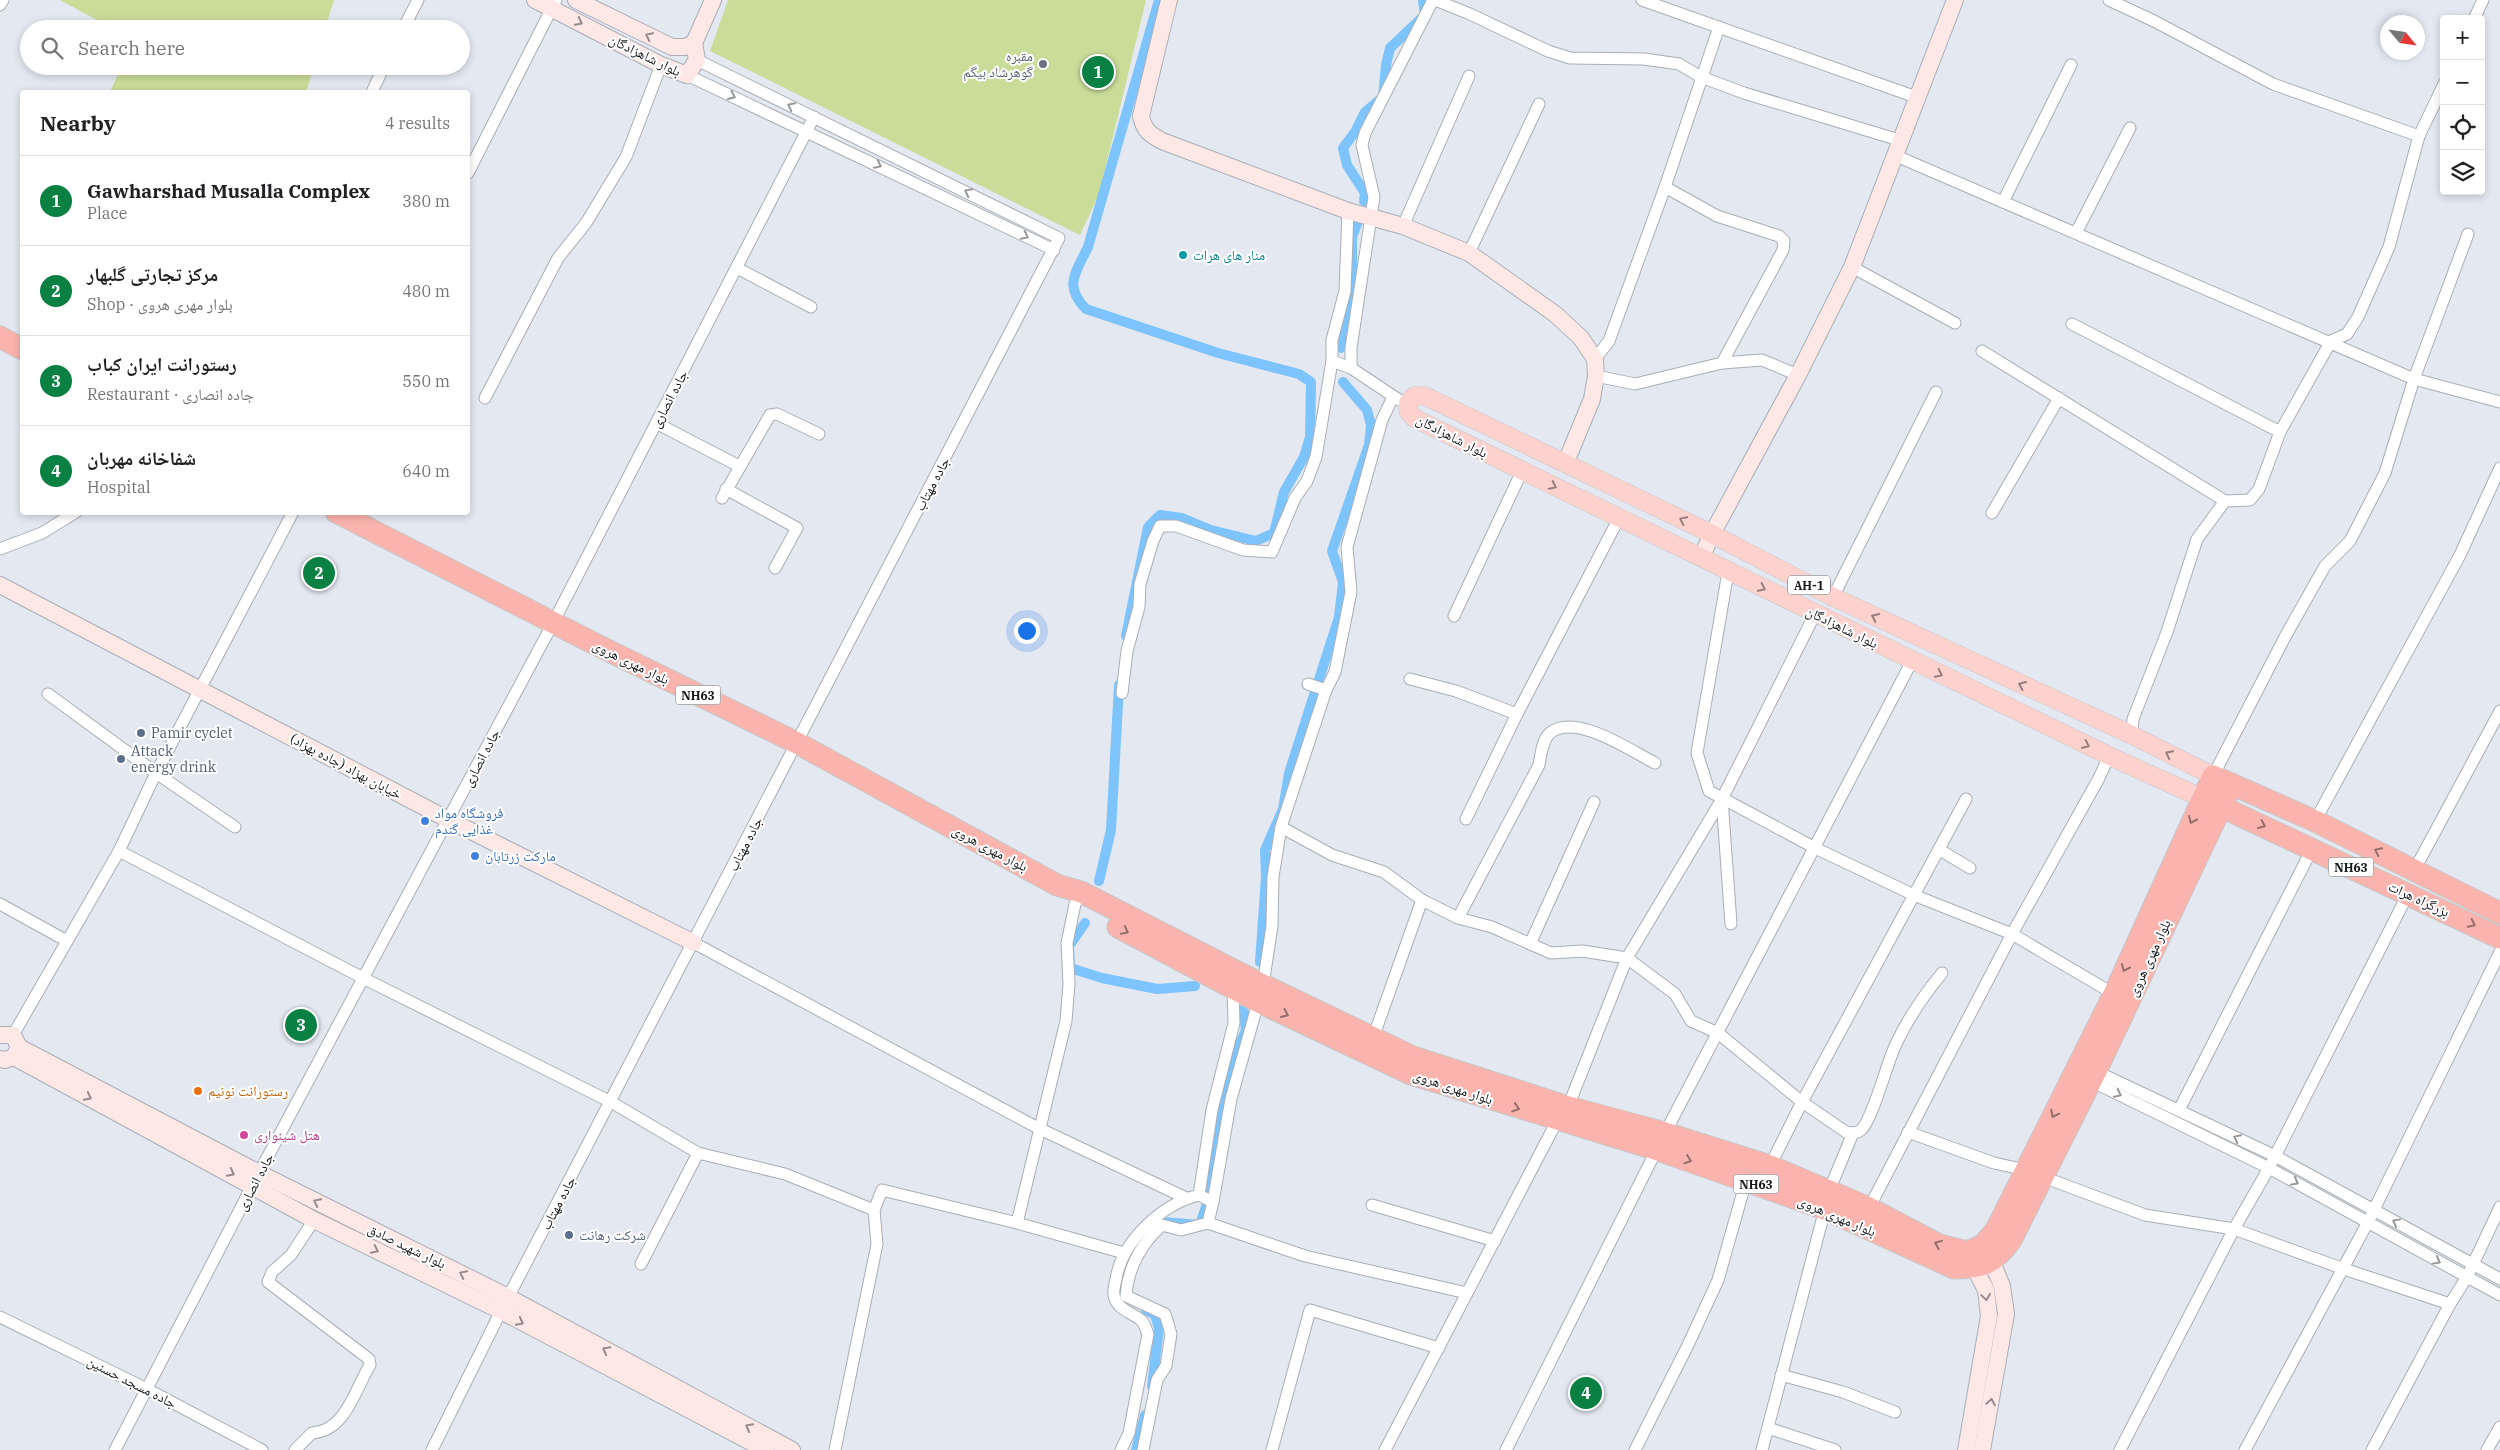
<!DOCTYPE html>
<html lang="en">
<head>
<meta charset="utf-8">
<style>
  :root { --surface:#fff; --page:#f2f2f2; --text:#202124; --muted:#757577; --line:#e0e0e0; --accent:#0b8043 }
  body { margin:0; font-family:"IBM Plex Serif","Noto Naskh Arabic",serif; background:var(--page); color:var(--text) }
  .controls { position:absolute; right:15px; top:15px; display:grid; overflow:hidden; border-radius:5px; box-shadow:0 2px 8px #0003 }
  .controls button { width:45px; height:45px; display:grid; place-items:center; padding:0; border:0; border-bottom:1px solid var(--line); background:var(--surface); color:var(--text); font:25px sans-serif }
  .compass { position:absolute; left:2380px; top:15px; width:45px; height:45px; border-radius:50%; background:var(--surface); box-shadow:0 2px 8px #0003; rotate:119deg }
  .you { position:absolute; left:1026px; top:630px; width:18px; height:18px; margin:-12px; border:4px solid #fff; border-radius:50%; background:#1a73e8; box-shadow:0 0 0 8px #1a73e833 }
  .badge { display:grid; place-items:center; width:32px; height:32px; border-radius:50%; background:var(--accent); color:#fff; font-size:16px; font-weight:700 }
  .pin { position:absolute; translate:-50% -50%; border:2px solid #fff; box-shadow:0 1px 5px #0006 }
  .list { margin:0; padding:0; list-style:none }
  h2 { display:flex; justify-content:space-between; align-items:center; height:65px; margin:0; padding:0 20px; font-size:21px }
  h2 small { font-size:16px; font-weight:400; color:var(--muted) }
  .list li { display:grid; grid-template-columns:32px 1fr auto; gap:15px; align-items:center; box-sizing:border-box; height:90px; padding:0 20px; border-top:1px solid var(--line) }
  .list b { display:block; font-size:19px; white-space:nowrap }
  .list p { margin:0; font-size:16px; white-space:nowrap; color:var(--muted) }
  .list em { font-size:16px; font-style:normal; color:var(--muted) }
  .icon { flex:none; width:28px; height:28px; fill:none; stroke:currentColor; stroke-width:2; stroke-linecap:round; stroke-linejoin:round }
  .map { position:relative; flex:none; width:2500px; height:1450px; overflow:hidden }
  .search { position:absolute; background:var(--surface); box-shadow:0 2px 8px #0003; left:20px; top:20px; width:450px; height:55px; display:flex; align-items:center; gap:12px; box-sizing:border-box; padding:0 18px; border-radius:28px; color:var(--muted); font-size:19px }
  .panel { position:absolute; background:var(--surface); box-shadow:0 2px 8px #0003; left:20px; top:90px; width:450px; height:425px; border-radius:5px }
  .map>svg:first-child { display:block }
</style>
</head>
<body>
<div class="map">
<svg width="2500" height="1450" viewBox="0 0 2500 1450">
  <rect width="100%" height="100%" fill="#e3e8f1"/>
  <g fill="#c9dd99">
    <path d="M60,0H334L325,29H113Z"/>
    <path d="M728,0H1146L1099,194L1080,235L710,51Z"/>
    <path d="M122,66H314L306,92H110Z"/>
  </g>
  <g fill="none" stroke-linecap="round" stroke-linejoin="round">
    <g stroke="#7ec4fc" stroke-width="10">
      <path d="M1364,201L1365,193L1347,165L1343,148L1355,132L1365,112L1383,97L1386,65L1390,48L1425,15L1423,0"/>
      <path d="M1341,348V336L1355,282L1352,264V237L1357,224"/>
      <path d="M1126,636L1148,527L1160,515L1182,518L1211,530L1256,541L1274,533L1284,492L1304,457L1310,437L1311,382L1299,374L1218,353L1086,309C1063,286 1076,272 1088,247L1159,0"/>
      <path d="M1099,881L1111,830L1119,685"/>
      <path d="M1085,923L1069,946L1070,968L1102,978L1157,989L1195,986"/>
      <path d="M1260,962L1266,877L1265,850L1283,809L1289,773L1339,617L1343,582L1332,551L1369,445L1371,425L1367,410L1343,382"/>
      <path d="M1243,1006L1246,1030"/>
      <path d="M1163,1222L1200,1225L1212,1188V1168L1217,1121L1233,1059L1247,1028"/>
      <path d="M1124,1298L1121,1296V1276L1143,1236L1149,1230"/>
      <path d="M1146,1310L1155,1315L1159,1328L1152,1386"/>
      <path d="M1136,1450L1145,1415"/>
    </g>
    <defs>
      <g id="street">
        <path d="M1435,0L1470,14L1548,51L1570,58L1644,59L1679,64L1701,77L1744,93L1899,140"/>
        <path d="M1642,0L1916,97"/>
        <path d="M2109,0L2154,21L2273,84L2419,136"/>
        <path d="M0,5L3,0"/>
        <path d="M2474,19L2483,0"/>
        <path d="M403,29L418,0"/>
        <path d="M687,75L1054,250"/>
        <path d="M372,92L384,66"/>
        <path d="M1894,155L2414,379L2500,402"/>
        <path d="M468,173L556,0"/>
        <path d="M1665,187L1717,216L1779,236L1784,241L1783,250L1722,363"/>
        <path d="M2003,202L2071,65"/>
        <path d="M1403,226L1469,76"/>
        <path d="M2076,233L2130,128"/>
        <path d="M1469,253L1539,104"/>
        <path d="M1852,267L1955,323"/>
        <path d="M737,268L811,307"/>
        <path d="M2072,324L2280,432"/>
        <path d="M1982,351L2225,501L2250,500L2259,489L2280,432L2331,341L2347,334L2358,317L2389,247L2419,136L2444,84"/>
        <path d="M1595,359L1609,341L1665,187L1719,27"/>
        <path d="M1332,361L1351,368L1399,400"/>
        <path d="M1351,368V348L1374,197L1362,145L1365,133L1433,0"/>
        <path d="M1596,376L1635,384L1722,363L1762,360L1798,375"/>
        <path d="M485,398L558,258L586,223L626,157L661,65"/>
        <path d="M656,423L739,466"/>
        <path d="M726,489L797,528L775,568"/>
        <path d="M722,498L770,415L777,414L819,434"/>
        <path d="M1992,513L2059,398"/>
        <path d="M0,549L42,533L76,512"/>
        <path d="M1728,572L1697,753L1709,791L1815,848L1916,896L2012,934L2114,994"/>
        <path d="M1833,597L1936,392"/>
        <path d="M1454,616L1522,471"/>
        <path d="M1410,679L1456,691L1517,714"/>
        <path d="M1308,684L1326,690"/>
        <path d="M1122,693L1127,651L1139,607L1140,584L1153,541L1160,526H1176L1243,550L1272,552L1295,498L1307,481L1316,457L1332,361V340L1345,291L1348,211"/>
        <path d="M48,694L156,773L235,827"/>
        <path d="M2132,735L2133,719L2167,632L2197,539L2225,501"/>
        <path d="M2213,776L2286,635L2325,566L2350,541L2385,473L2414,379L2468,234"/>
        <path d="M1722,799L1731,924"/>
        <path d="M1466,819L1517,714L1619,518"/>
        <path d="M2315,821L2460,555L2500,468"/>
        <path d="M1281,827L1332,855L1384,872L1422,900L1458,918L1492,927L1551,953L1582,951L1627,958L1675,994L1691,1021L1718,1033L1802,1102L1846,1132C1851,1133 1856,1134 1861,1130C1873,1119 1887,1062 1896,1044C1908,1018 1924,995 1942,973"/>
        <path d="M1940,850L1970,868"/>
        <path d="M119,851L365,979L611,1102L698,1153L785,1174L874,1210L877,1244L835,1450"/>
        <path d="M2415,869L2500,711"/>
        <path d="M0,904L67,941"/>
        <path d="M1458,918L1539,765C1541,755 1542,740 1550,733C1575,712 1631,751 1655,763"/>
        <path d="M694,943L1038,1128L1186,1198"/>
        <path d="M1530,944L1594,802"/>
        <path d="M13,1035L119,851L156,773L293,512"/>
        <path d="M1373,1038L1422,900"/>
        <path d="M2093,1070L2275,1156L2500,1279"/>
        <path d="M2087,1079L2269,1168L2500,1295"/>
        <path d="M1568,1107L1627,958L1722,799L1815,614"/>
        <path d="M2179,1110L2312,849"/>
        <path d="M1908,1132L1994,1163L2026,1170"/>
        <path d="M1770,1166L1802,1102L1966,799"/>
        <path d="M2043,1177L2145,1215L2234,1229L2344,1269L2450,1304"/>
        <path d="M1829,1191L1853,1133"/>
        <path d="M1199,1195L1212,1110L1234,1023L1233,988"/>
        <path d="M1372,1205L1495,1241"/>
        <path d="M1869,1208L2012,934L2099,778L2109,756"/>
        <path d="M874,1210L882,1190L1017,1223L1124,1253"/>
        <path d="M1017,1223L1066,1021L1069,984L1067,943L1075,904L1081,892"/>
        <path d="M1208,1223L1305,1256L1467,1293"/>
        <path d="M641,1264L698,1153"/>
        <path d="M0,1317L147,1389L262,1450"/>
        <path d="M1781,1375L1843,1392L1895,1412"/>
        <path d="M1768,1428L1835,1450"/>
        <path d="M115,1450L259,1173L553,623L814,117"/>
        <path d="M295,1450L312,1433C346,1431 355,1389 370,1365L369,1359L268,1282L272,1272L291,1255L314,1220"/>
        <path d="M432,1450L501,1311L1059,238L697,60"/>
        <path d="M1121,1450L1129,1433L1148,1334C1146,1330 1145,1324 1141,1320C1131,1312 1116,1309 1114,1295C1113,1290 1115,1284 1116,1279C1122,1241 1162,1204 1199,1195L1213,1202"/>
        <path d="M1143,1450L1157,1380L1166,1366L1171,1334L1165,1314L1126,1296C1128,1267 1141,1244 1162,1225L1181,1230L1208,1223L1213,1202L1231,1099L1263,985L1272,926L1273,877L1281,827L1326,690L1335,672L1351,592L1347,547L1382,420L1393,397"/>
        <path d="M1272,1450L1310,1310L1439,1348"/>
        <path d="M1385,1450L1557,1121"/>
        <path d="M1506,1450L1665,1133L1912,661"/>
        <path d="M1635,1450L1688,1345L1718,1280L1746,1181"/>
        <path d="M1762,1450L1825,1209"/>
        <path d="M2120,1450L2234,1229L2269,1168L2408,894"/>
        <path d="M2245,1450L2368,1222L2500,952"/>
        <path d="M2372,1450L2450,1304L2467,1277L2500,1207"/>
        <path d="M2487,1450L2500,1427"/>
      </g>
      <g id="secondary">
        <path d="M535,0L661,65L687,75L697,60L694,43"/>
        <path d="M576,0L672,47H685L694,43"/>
        <path d="M1169,0L1141,116C1144,130 1149,134 1162,141L1348,211L1403,226L1469,253L1555,314L1581,338L1595,359L1596,376L1592,399L1566,462"/>
        <path d="M694,43L713,0"/>
        <path d="M1701,558L1712,534L1798,375L1852,267L1955,0"/>
        <path d="M0,585L449,820L694,943"/>
        <path d="M0,1035H13L19,1047L14,1057L5,1060L0,1059"/>
        <path d="M19,1047L259,1173L508,1297L792,1450"/>
        <path d="M14,1057L314,1220L501,1311L766,1450"/>
        <path d="M1966,1450L1989,1316L1986,1290L1969,1257"/>
        <path d="M1982,1450L2006,1314L2002,1286L1987,1250"/>
      </g>
      <path id="primary" d="M2202,798L2120,761L1414,418L1408,411V403L1414,396H1425L1712,534L1833,597L2132,735L2213,776"/>
      <g id="highway">
        <path d="M0,337L22,349"/>
        <path d="M336,512L603,648L797,743L1057,885L1081,892L1263,985L1413,1057L1568,1107L1665,1133L1770,1166L1869,1208L1939,1245L1967,1252L1983,1245L1996,1230L2114,994L2213,776L2315,821L2500,913"/>
        <path d="M2207,800L2500,938"/>
        <path d="M1118,927L1259,1002L1411,1074L1658,1150L1746,1181L1825,1209L1954,1268C1982,1268 1994,1264 2011,1240L2096,1071L2232,784"/>
      </g>
    </defs>
    <use href="#street" stroke="#a8aeb6" stroke-width="13"/>
    <use href="#secondary" stroke="#a8aeb6" stroke-width="18"/>
    <use href="#primary" stroke="#c7c8c8" stroke-width="19"/>
    <use href="#highway" stroke="#c7c8c8" stroke-width="23"/>
    <use href="#street" stroke="#fff" stroke-width="11"/>
    <use href="#secondary" stroke="#fee8e6" stroke-width="16"/>
    <use href="#primary" stroke="#fdd2ce" stroke-width="18"/>
    <use href="#highway" stroke="#fbb4ad" stroke-width="21"/>
  </g>
  <defs><path id="oneway-chevron" d="M-2-3.5L2.5 0L-2 3.5" fill="none" stroke-width="1.6" stroke-linecap="round" stroke-linejoin="round" transform="scale(1.25)"/></defs>
  <g stroke="#968a8b">
    <use href="#oneway-chevron" transform="translate(579 22) rotate(27)"/>
    <use href="#oneway-chevron" transform="translate(649 36) rotate(-154)"/>
    <use href="#oneway-chevron" transform="translate(88 1097) rotate(28)"/>
    <use href="#oneway-chevron" transform="translate(231 1173) rotate(28)"/>
    <use href="#oneway-chevron" transform="translate(317 1202) rotate(-154)"/>
    <use href="#oneway-chevron" transform="translate(375 1250) rotate(26)"/>
    <use href="#oneway-chevron" transform="translate(463 1274) rotate(-154)"/>
    <use href="#oneway-chevron" transform="translate(1986 1297) rotate(82)"/>
    <use href="#oneway-chevron" transform="translate(520 1322) rotate(28)"/>
    <use href="#oneway-chevron" transform="translate(606 1350) rotate(-152)"/>
    <use href="#oneway-chevron" transform="translate(1991 1402) rotate(-80)"/>
    <use href="#oneway-chevron" transform="translate(749 1427) rotate(-152)"/>
  </g>
  <g stroke="#969798">
    <use href="#oneway-chevron" transform="translate(732 96) rotate(25)"/>
    <use href="#oneway-chevron" transform="translate(791 106) rotate(-154)"/>
    <use href="#oneway-chevron" transform="translate(878 165) rotate(26)"/>
    <use href="#oneway-chevron" transform="translate(968 192) rotate(-153)"/>
    <use href="#oneway-chevron" transform="translate(1025 236) rotate(26)"/>
    <use href="#oneway-chevron" transform="translate(2118 1094) rotate(26)"/>
    <use href="#oneway-chevron" transform="translate(2237 1138) rotate(-154)"/>
    <use href="#oneway-chevron" transform="translate(2295 1182) rotate(29)"/>
    <use href="#oneway-chevron" transform="translate(2396 1222) rotate(-151)"/>
    <use href="#oneway-chevron" transform="translate(2437 1261) rotate(29)"/>
  </g>
  <g stroke="#957e7d">
    <use href="#oneway-chevron" transform="translate(1553 486) rotate(26)"/>
    <use href="#oneway-chevron" transform="translate(1683 520) rotate(-154)"/>
    <use href="#oneway-chevron" transform="translate(1762 588) rotate(26)"/>
    <use href="#oneway-chevron" transform="translate(1875 617) rotate(-155)"/>
    <use href="#oneway-chevron" transform="translate(1939 674) rotate(26)"/>
    <use href="#oneway-chevron" transform="translate(2022 685) rotate(-155)"/>
    <use href="#oneway-chevron" transform="translate(2086 745) rotate(26)"/>
    <use href="#oneway-chevron" transform="translate(2169 754) rotate(-153)"/>
  </g>
  <g stroke="#946e6b">
    <use href="#oneway-chevron" transform="translate(2192 820) rotate(114)"/>
    <use href="#oneway-chevron" transform="translate(2262 825) rotate(25)"/>
    <use href="#oneway-chevron" transform="translate(2378 851) rotate(-154)"/>
    <use href="#oneway-chevron" transform="translate(2472 924) rotate(26)"/>
    <use href="#oneway-chevron" transform="translate(1125 931) rotate(28)"/>
    <use href="#oneway-chevron" transform="translate(2125 968) rotate(114)"/>
    <use href="#oneway-chevron" transform="translate(1285 1014) rotate(25)"/>
    <use href="#oneway-chevron" transform="translate(1516 1108) rotate(18)"/>
    <use href="#oneway-chevron" transform="translate(2054 1114) rotate(117)"/>
    <use href="#oneway-chevron" transform="translate(1688 1160) rotate(19)"/>
    <use href="#oneway-chevron" transform="translate(1938 1244) rotate(-158)"/>
  </g>
  <circle fill="#6b7280" stroke="#fff" stroke-width="2" cx="1043" cy="64" r="5"/>
  <circle fill="#0f9aa8" stroke="#fff" stroke-width="2" cx="1183" cy="255" r="5"/>
  <g fill="#5c6f8a" stroke="#fff" stroke-width="2">
    <circle cx="141" cy="733" r="5"/>
    <circle cx="121" cy="759" r="5"/>
    <circle cx="569" cy="1235" r="5"/>
  </g>
  <g fill="#3f7fe0" stroke="#fff" stroke-width="2">
    <circle cx="425" cy="821" r="5"/>
    <circle cx="475" cy="856" r="5"/>
  </g>
  <circle fill="#e8710a" stroke="#fff" stroke-width="2" cx="198" cy="1091" r="5"/>
  <circle fill="#d1479c" stroke="#fff" stroke-width="2" cx="244" cy="1135" r="5"/>
  <g text-anchor="middle" dominant-baseline="central" stroke-width="4" stroke-linejoin="round" paint-order="stroke">
    <g fill="#fff" stroke="#5c5d5f" stroke-width="1">
      <rect x="1788" y="575.5" width="42" height="19" rx="4"/>
      <rect x="675.5" y="685.5" width="45" height="19" rx="4"/>
      <rect x="2328.5" y="857.5" width="45" height="19" rx="4"/>
      <rect x="1733.5" y="1174.5" width="45" height="19" rx="4"/>
    </g>
    <g font-size="12" font-weight="bold" fill="#16181b">
      <text x="1809" y="585">AH-1</text>
      <text x="698" y="695">NH63</text>
      <text x="2351" y="867">NH63</text>
      <text x="1756" y="1184">NH63</text>
    </g>
    <g font-size="14" fill="#16181b" stroke="#fff">
      <text transform="translate(645 55) rotate(26)">بلوار شاهزادگان</text>
      <text transform="translate(669 399) rotate(-62)">جاده انصاری</text>
      <text transform="translate(1452 436) rotate(27)">بلوار شاهزادگان</text>
      <text transform="translate(932 484) rotate(-62)">جاده مهتاب</text>
      <text transform="translate(1842 627) rotate(26)">بلوار شاهزادگان</text>
      <text transform="translate(631 662) rotate(26)">بلوار مهری هروی</text>
      <text transform="translate(481 758) rotate(-62)">جاده انصاری</text>
      <text transform="translate(346 766) rotate(28)">خیابان بهزاد (جاده بهزاد)</text>
      <text transform="translate(745 844) rotate(-63)">جاده مهتاب</text>
      <text transform="translate(990 848) rotate(28)">بلوار مهری هروی</text>
      <text transform="translate(2419 899) rotate(25)">بزرگراه هرات</text>
      <text transform="translate(2149 958) rotate(-65)">بلوار مهری هروی</text>
      <text transform="translate(1453 1087) rotate(18)">بلوار مهری هروی</text>
      <text transform="translate(255 1182) rotate(-62)">جاده انصاری</text>
      <text transform="translate(558 1203) rotate(-62)">جاده مهتاب</text>
      <text transform="translate(1837 1216) rotate(23)">بلوار مهری هروی</text>
      <text transform="translate(407 1246) rotate(26)">بلوار شهید صادق</text>
      <text transform="translate(132 1382) rotate(27)">جاده مسجد حسنین</text>
    </g>
    <g font-size="14" fill="#5b616d" stroke="#fff" text-anchor="end">
      <text x="1033" y="56">مقبره<tspan x="1033" dy="16">گوهرشاد بیگم</tspan></text>
    </g>
    <g font-size="14" fill="#0d838f" stroke="#fff" text-anchor="start">
      <text x="1193" y="255">منار های هرات</text>
    </g>
    <g font-size="14" fill="#4e5e75" stroke="#fff" text-anchor="start">
      <text x="151" y="733">Pamir cyclet</text>
      <text x="131" y="751">Attack<tspan x="131" dy="16">energy drink</tspan></text>
      <text x="579" y="1235">شرکت رهانت</text>
    </g>
    <g font-size="14" fill="#366cbe" stroke="#fff" text-anchor="start">
      <text x="435" y="813">فروشگاه مواد<tspan x="435" dy="16">غذایی گندم</tspan></text>
      <text x="485" y="856">مارکت زرتابان</text>
    </g>
    <g font-size="14" fill="#c56008" stroke="#fff" text-anchor="start">
      <text x="208" y="1091">رستورانت نونیم</text>
    </g>
    <g font-size="14" fill="#b23c85" stroke="#fff" text-anchor="start">
      <text x="254" y="1135">هتل شینواری</text>
    </g>
  </g>
</svg>
<div class="controls">
<button>+</button>
<button>−</button>
<button><svg class="icon" aria-label="locate" viewBox="0 0 24 24"><circle cx="12" cy="12" r="6"/><path d="M12 2v4M12 18v4M2 12h4M18 12h4"/></svg></button>
<button><svg class="icon" aria-label="layers" viewBox="0 0 24 24"><path d="M12 4l9 5-9 5-9-5zM3 14l9 5 9-5"/></svg></button>
</div>
<svg class="compass" viewBox="-18 -18 36 36"><path d="M0-13l5 13h-10z" fill="#e53935"/><path d="M0 13l5-13h-10z" fill="#757577"/></svg>
<div class="you"></div>
<div class="pin badge" style="left:1098px;top:72px">1</div>
<div class="pin badge" style="left:319px;top:573px">2</div>
<div class="pin badge" style="left:301px;top:1025px">3</div>
<div class="pin badge" style="left:1586px;top:1393px">4</div>
<div class="search"><svg class="icon" aria-label="search" viewBox="0 0 24 24"><circle cx="10" cy="10" r="6"/><path d="M15 15l6 6"/></svg>Search here</div>
<section class="panel">
<h2>Nearby<small>4 results</small></h2>
<ul class="list">
<li><span class="badge">1</span><div><b>Gawharshad Musalla Complex</b><p>Place</p></div><em>380 m</em></li>
<li><span class="badge">2</span><div><b>مرکز تجارتی گلبهار</b><p>Shop · بلوار مهری هروی</p></div><em>480 m</em></li>
<li><span class="badge">3</span><div><b>رستورانت ایران کباب</b><p>Restaurant · جاده انصاری</p></div><em>550 m</em></li>
<li><span class="badge">4</span><div><b>شفاخانه مهربان</b><p>Hospital</p></div><em>640 m</em></li>
</ul>
</section>
</div>
</body>
</html>
